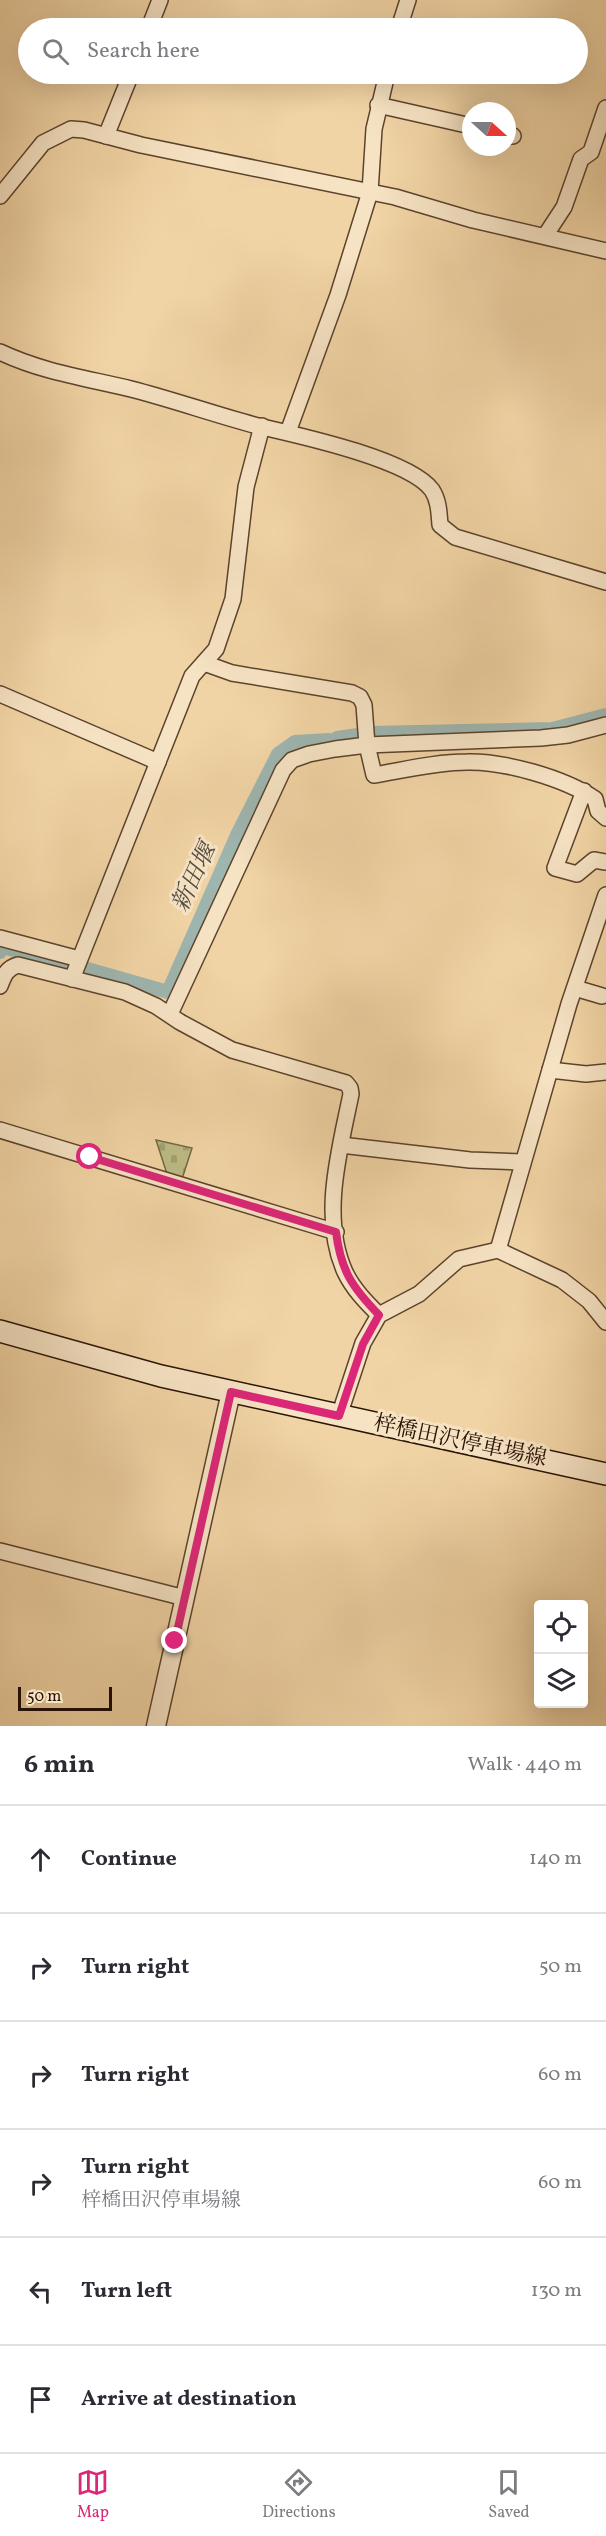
<!DOCTYPE html>
<html lang="en">
<head>
<meta charset="utf-8">
<style>
  :root { --surface:#fff; --page:#f2f2f3; --text:#2b2b33; --muted:#7c7c81; --line:#e1e1e2; --accent:#db2777 }
  body { margin:0; font-family:Vollkorn,"Noto Serif JP",serif; background:var(--page); color:var(--text) }
  .controls { position:absolute; right:18px; bottom:18px; display:grid; overflow:hidden; border-radius:6px; box-shadow:0 6px 24px #0002 }
  .controls button { width:54px; height:54px; display:grid; place-items:center; padding:0; border:0; border-bottom:2px solid var(--line); background:var(--surface); color:var(--text); font:30px sans-serif }
  .compass { position:absolute; left:462px; top:102px; width:54px; height:54px; border-radius:50%; background:var(--surface); box-shadow:0 6px 24px #0002; rotate:111deg }
  .scale { position:absolute; left:18px; bottom:15px; width:94px; box-sizing:border-box; padding-left:6px; border:3px solid #2b1304; border-top:0; font-size:16px; line-height:21px; white-space:nowrap; color:#2b1304; -webkit-text-stroke:4px #f6e3c4; paint-order:stroke }
  .stop { position:absolute; width:18px; height:18px; margin:-14px; border:4px solid #db2777; border-radius:50%; background:#fff }
  .stop.end { background:#db2777; border-color:#fff; box-shadow:0 2px 6px #0008 }
  .list { margin:0; padding:0; list-style:none }
  h2 { display:flex; justify-content:space-between; align-items:center; height:78px; margin:0; padding:0 24px; font-size:26px }
  h2 small { font-size:20px; font-weight:400; color:var(--muted) }
  .list li { display:grid; grid-template-columns:39px 1fr auto; gap:18px; align-items:center; box-sizing:border-box; height:108px; padding:0 24px; border-top:2px solid var(--line) }
  .list b { display:block; font-size:22px; white-space:nowrap }
  .list p { margin:0; font-size:20px; white-space:nowrap; color:var(--muted) }
  .list em { font-size:20px; font-style:normal; color:var(--muted) }
  .icon { flex:none; width:33px; height:33px; fill:none; stroke:currentColor; stroke-width:2; stroke-linecap:round; stroke-linejoin:round }
  .map { position:relative; flex:none; width:606px; height:1726px; overflow:hidden }
  .search { position:absolute; background:var(--surface); box-shadow:0 6px 24px #0002; left:18px; right:18px; top:18px; height:66px; display:flex; align-items:center; gap:15px; box-sizing:border-box; padding:0 21px; border-radius:33px; color:var(--muted); font-size:22px }
  .sheet { height:726px; background:var(--surface) }
  nav { display:flex; justify-content:space-around; align-items:center; box-sizing:border-box; height:84px; border-top:2px solid var(--line); background:var(--surface); font-size:16px; color:var(--muted) }
  nav a { display:grid; justify-items:center; gap:3px }
  nav .on { color:var(--accent) }
  .map>svg:first-child { display:block }
</style>
</head>
<body>
<div class="map">
<svg width="606" height="1726" viewBox="0 0 606 1726">
  <defs>
    <pattern id="cemetery-stones" width="16" height="16" patternUnits="userSpaceOnUse" patternTransform="scale(1.5)"><rect width="16" height="16" fill="#bdbc84"/><path d="M2 7V4a2 2 0 0 1 4 0v3zM10 15v-3a2 2 0 0 1 4 0v3z" fill="#a3a170"/></pattern>
  </defs>
  <rect width="100%" height="100%" fill="#f1d4a5"/>
  <filter id="stains"><feTurbulence type="fractalNoise" baseFrequency=".00333" numOctaves="4"/><feColorMatrix values="0 0 0 0 .2 0 0 0 0 .09 0 0 0 0 .02 0 0 0 .5 -.17"/></filter>
  <radialGradient id="worn" r=".72"><stop offset=".6" stop-color="#630" stop-opacity="0"/><stop offset="1" stop-color="#630" stop-opacity=".3"/></radialGradient>
  <path fill="url(#cemetery-stones)" stroke="#746844" stroke-width="1.5" d="M156,1140L192,1148L182,1179L167,1174Z"/>
  <g fill="none" stroke-linecap="round" stroke-linejoin="round">
    <g stroke="#9eb6b0" stroke-width="14">
      <path d="M371,733L552,729L606,715"/>
      <path d="M337,738L358,735"/>
      <path d="M0,952L2,947L70,964"/>
      <path d="M84,968L168,992L237,835L278,754L295,742L329,740"/>
    </g>
    <defs>
      <g id="minor">
        <path d="M149,28L160,0"/>
        <path d="M399,28L408,0"/>
        <path d="M378,105L471,126"/>
        <path d="M507,135L513,136"/>
        <path d="M106,136L131,74"/>
        <path d="M0,196L43,143L71,129L84,130L141,145L395,197L473,220L606,251"/>
        <path d="M545,236L564,207L581,159L591,152L606,108"/>
        <path d="M0,352C42,372 86,378 131,389C174,400 216,415 258,426C297,435 409,459 432,490C439,501 439,513 440,525L455,537L606,582"/>
        <path d="M288,432L338,295L370,192L374,129L387,74"/>
        <path d="M204,663L232,673L352,693L360,697L364,705L367,745L374,775C404,770 436,762 467,762C504,761 564,778 595,799L598,811L606,818"/>
        <path d="M0,694L158,762"/>
        <path d="M584,791L555,868L577,874L594,860L606,862"/>
        <path d="M0,938L79,959"/>
        <path d="M72,979L192,676L216,649L233,599L246,487L262,426"/>
        <path d="M0,986C4,975 7,968 18,965L125,992L156,1006L180,1022L232,1050L346,1083L350,1088L351,1094C340,1149 320,1217 345,1272C353,1289 366,1302 379,1315"/>
        <path d="M575,988L602,996"/>
        <path d="M170,1014L283,770L292,760L309,754L335,749L367,745L541,738L568,735L606,725"/>
        <path d="M550,1070L586,1074L606,1072"/>
        <path d="M0,1130L336,1232"/>
        <path d="M341,1145L470,1160L523,1162"/>
        <path d="M498,1250L569,1004L606,895"/>
        <path d="M339,1416L363,1343L379,1315L419,1294L459,1259L498,1250L562,1280L589,1301L606,1322"/>
        <path d="M0,1551L185,1598"/>
      </g>
      <path id="tertiary" d="M156,1726L231,1392"/>
      <path id="secondary" d="M0,1331L161,1376L606,1474"/>
    </defs>
    <use href="#minor" stroke="#5c432c" stroke-width="18"/>
    <use href="#tertiary" stroke="#5c432c" stroke-width="21"/>
    <use href="#secondary" stroke="#2b1304" stroke-width="24"/>
    <use href="#minor" stroke="#f6e3c4" stroke-width="15"/>
    <use href="#tertiary" stroke="#f6e3c4" stroke-width="18"/>
    <use href="#secondary" stroke="#f6e3c4" stroke-width="21"/>
  </g>
  <g fill="none" stroke-linecap="round" stroke-linejoin="round">
    <path stroke="#db2777" stroke-width="8" d="M90,1157L336,1232C341,1271 352,1287 379,1315L363,1344L339,1416L231,1392L175,1641"/>
  </g>
  <g text-anchor="middle" dominant-baseline="central" stroke-width="6" stroke-linejoin="round" paint-order="stroke">
    <g font-size="22" fill="#2b1304" stroke="#f6e3c4">
      <text transform="translate(460 1442) rotate(12)">梓橋田沢停車場線</text>
    </g>
    <g font-size="24" font-style="italic" fill="#534c40" stroke="#f6e3c4">
      <text transform="translate(195 878) rotate(-65)">新田堰</text>
    </g>
  </g>
  <rect width="100%" height="100%" filter="url(#stains)"/>
  <rect width="100%" height="100%" fill="url(#worn)"/>
</svg>
<div class="controls">
<button><svg class="icon" aria-label="locate" viewBox="0 0 24 24"><circle cx="12" cy="12" r="6"/><path d="M12 2v4M12 18v4M2 12h4M18 12h4"/></svg></button>
<button><svg class="icon" aria-label="layers" viewBox="0 0 24 24"><path d="M12 4l9 5-9 5-9-5zM3 14l9 5 9-5"/></svg></button>
</div>
<svg class="compass" viewBox="-18 -18 36 36"><path d="M0-13l5 13h-10z" fill="#e53935"/><path d="M0 13l5-13h-10z" fill="#7c7c81"/></svg>
<div class="scale">50 m</div>
<div class="stop" style="left:90px;top:1157px"></div>
<div class="stop end" style="left:175px;top:1641px"></div>
<div class="search"><svg class="icon" aria-label="search" viewBox="0 0 24 24"><circle cx="10" cy="10" r="6"/><path d="M15 15l6 6"/></svg>Search here</div>
</div>
<section class="sheet">
<h2>6 min<small>Walk · 440 m</small></h2>
<ul class="list">
<li><svg class="icon" aria-label="ahead" viewBox="0 0 24 24"><path d="M12 20V5M6 11l6-6 6 6"/></svg><div><b>Continue</b></div><em>140 m</em></li>
<li><svg class="icon" aria-label="right" viewBox="0 0 24 24"><path d="M7 20v-9h11M14 6l5 5-5 5"/></svg><div><b>Turn right</b></div><em>50 m</em></li>
<li><svg class="icon" aria-label="right" viewBox="0 0 24 24"><path d="M7 20v-9h11M14 6l5 5-5 5"/></svg><div><b>Turn right</b></div><em>60 m</em></li>
<li><svg class="icon" aria-label="right" viewBox="0 0 24 24"><path d="M7 20v-9h11M14 6l5 5-5 5"/></svg><div><b>Turn right</b><p>梓橋田沢停車場線</p></div><em>60 m</em></li>
<li><svg class="icon" aria-label="left" viewBox="0 0 24 24"><path d="M17 20v-9H6M10 6l-5 5 5 5"/></svg><div><b>Turn left</b></div><em>130 m</em></li>
<li><svg class="icon" aria-label="arrive" viewBox="0 0 24 24"><path d="M6 21V4h12l-3 4 3 4H6"/></svg><div><b>Arrive at destination</b></div></li>
</ul>
</section>
<nav>
<a class="on"><svg class="icon" aria-label="map" viewBox="0 0 24 24"><path d="M3 6l6-2 6 2 6-2v14l-6 2-6-2-6 2zM9 4v14M15 6v14"/></svg>Map</a>
<a><svg class="icon" aria-label="directions" viewBox="0 0 24 24"><path d="M12 3l9 9-9 9-9-9zM9 14v-3h6M13 9l2 2-2 2"/></svg>Directions</a>
<a><svg class="icon" aria-label="saved" viewBox="0 0 24 24"><path d="M7 4h10v16l-5-4-5 4z"/></svg>Saved</a>
</nav>
</body>
</html>
